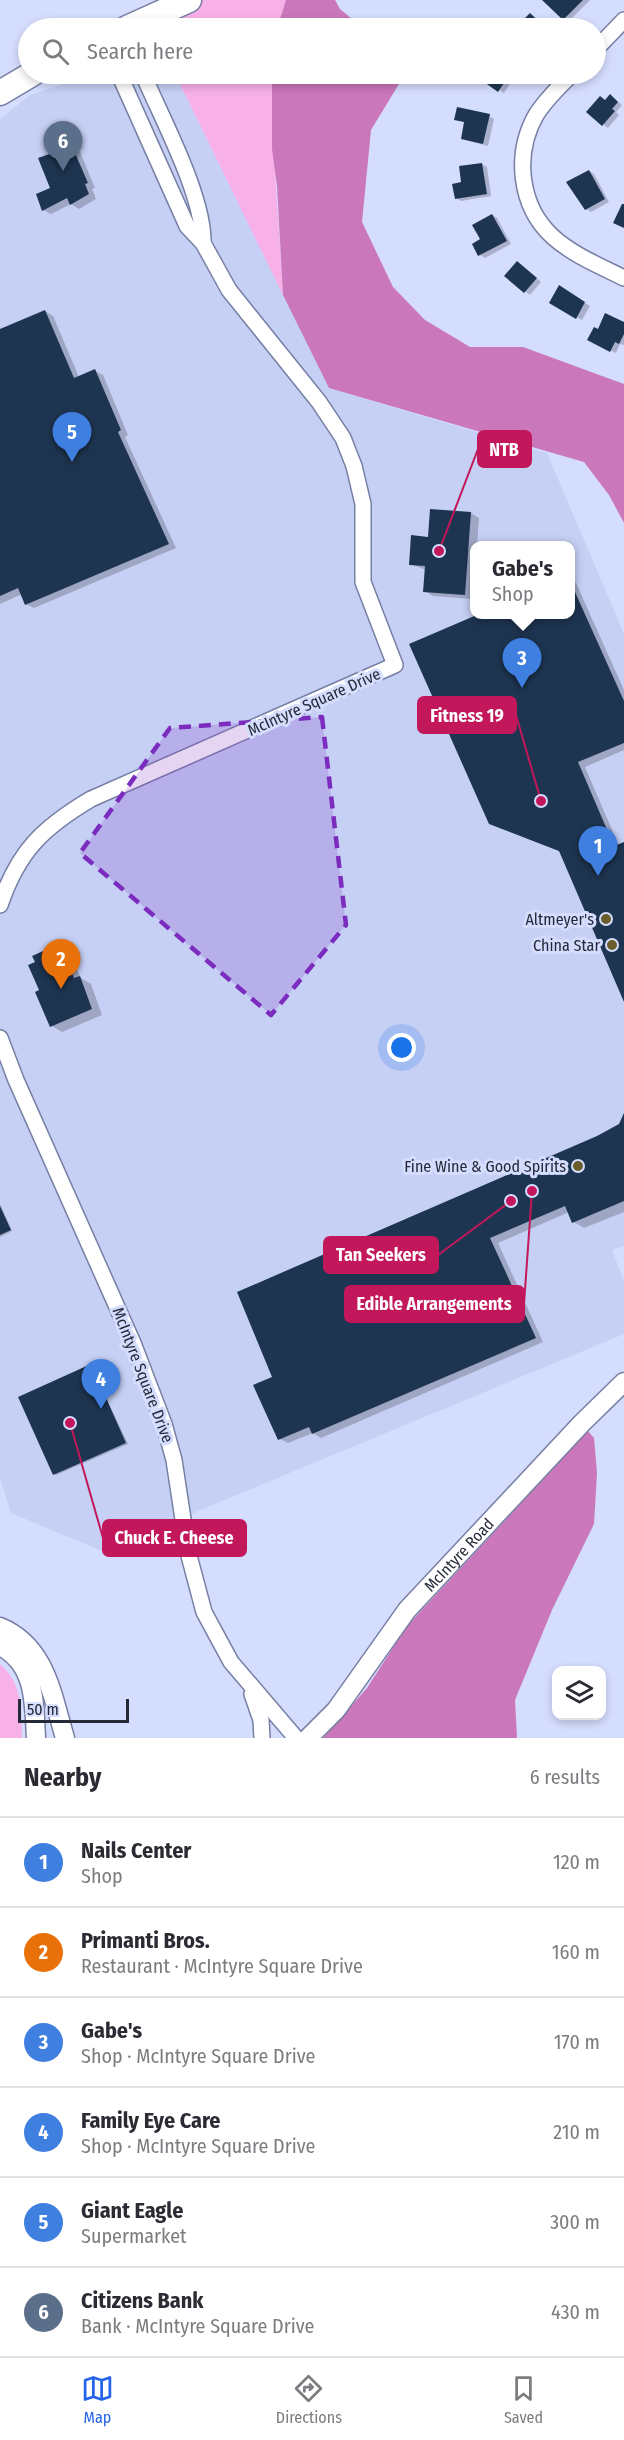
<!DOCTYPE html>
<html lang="en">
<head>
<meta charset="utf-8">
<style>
  :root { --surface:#fff; --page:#f7f7f7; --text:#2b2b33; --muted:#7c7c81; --line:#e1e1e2; --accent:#2563eb }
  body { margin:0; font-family:"Fira Sans Condensed",sans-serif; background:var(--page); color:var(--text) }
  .controls { position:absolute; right:18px; bottom:18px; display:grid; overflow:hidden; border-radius:12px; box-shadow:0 3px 9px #0003 }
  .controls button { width:54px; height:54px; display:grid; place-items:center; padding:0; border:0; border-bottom:2px solid var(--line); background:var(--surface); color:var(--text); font:30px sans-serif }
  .scale { position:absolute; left:18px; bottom:15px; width:111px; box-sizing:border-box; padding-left:6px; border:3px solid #252938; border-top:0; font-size:16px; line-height:21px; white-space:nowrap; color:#252938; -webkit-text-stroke:4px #d5ddfe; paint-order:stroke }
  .you { position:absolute; left:402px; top:1048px; width:21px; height:21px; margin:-15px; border:4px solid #fff; border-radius:50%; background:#1a73e8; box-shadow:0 0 0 9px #1a73e833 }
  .badge { display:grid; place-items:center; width:39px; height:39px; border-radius:50%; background:var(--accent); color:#fff; font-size:20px; font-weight:700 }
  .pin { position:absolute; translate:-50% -50px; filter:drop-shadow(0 2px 3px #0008) }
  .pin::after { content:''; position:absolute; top:32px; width:21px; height:18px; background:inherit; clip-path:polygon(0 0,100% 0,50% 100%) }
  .popup { position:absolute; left:470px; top:541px; width:105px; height:78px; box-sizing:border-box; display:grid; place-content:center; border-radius:12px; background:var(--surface); filter:drop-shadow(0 2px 4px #0005); font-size:20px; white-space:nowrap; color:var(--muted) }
  .popup b { font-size:22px; color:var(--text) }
  .popup::after { content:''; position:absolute; left:50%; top:100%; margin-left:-12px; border:12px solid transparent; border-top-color:var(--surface) }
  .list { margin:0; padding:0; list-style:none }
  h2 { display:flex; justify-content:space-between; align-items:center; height:78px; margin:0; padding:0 24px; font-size:26px }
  h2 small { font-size:20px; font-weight:400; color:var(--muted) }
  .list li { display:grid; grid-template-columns:39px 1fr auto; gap:18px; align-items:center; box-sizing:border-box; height:90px; padding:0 24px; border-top:2px solid var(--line) }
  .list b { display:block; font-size:22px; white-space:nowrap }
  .list p { margin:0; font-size:20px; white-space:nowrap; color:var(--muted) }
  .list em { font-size:20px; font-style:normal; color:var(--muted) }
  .icon { flex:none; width:33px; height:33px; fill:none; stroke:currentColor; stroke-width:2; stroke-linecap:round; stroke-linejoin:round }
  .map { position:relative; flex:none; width:624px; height:1738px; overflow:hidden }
  .search { position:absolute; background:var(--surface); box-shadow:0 3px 9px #0003; left:18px; right:18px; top:18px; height:66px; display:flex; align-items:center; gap:15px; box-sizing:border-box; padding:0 21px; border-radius:33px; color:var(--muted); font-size:22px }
  .sheet { height:618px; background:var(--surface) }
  nav { display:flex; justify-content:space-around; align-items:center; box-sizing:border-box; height:84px; border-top:2px solid var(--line); background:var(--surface); font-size:16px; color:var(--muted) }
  nav a { display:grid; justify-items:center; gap:3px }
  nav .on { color:var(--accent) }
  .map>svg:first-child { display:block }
</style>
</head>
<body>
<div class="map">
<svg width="624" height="1738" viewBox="0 0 624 1738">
  <rect width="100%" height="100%" fill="#d5ddfe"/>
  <path fill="#c6d0f5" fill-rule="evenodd" d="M93,74H175L329,388L547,453L624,634V1246L612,1250L624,1281V1334L102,1551L11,1513L0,1478V119L30,95ZM474,546H570V614H474Z"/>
  <g fill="#f8b0e9">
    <path d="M189,0H286L277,28H151Z"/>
    <path d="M175,74H272C272,148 279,221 283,295Z"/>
    <path d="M0,1664C23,1684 21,1709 22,1738H0Z"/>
  </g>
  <g fill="#ca77bb">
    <path d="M286,0H335L340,9L363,28H277Z"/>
    <path d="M272,74H405L371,130L362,222L393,287L425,320L470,347H523L624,384V523L609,495L584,462L329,388L283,295L277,186L272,149Z"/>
    <path d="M588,1431L594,1438L597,1473L594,1524L552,1610L515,1700L517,1738H323L367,1688L407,1626Z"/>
  </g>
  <g fill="#0003">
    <path d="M544,0H590L569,21Z"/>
    <path d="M475,74H514L516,75L504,93Z"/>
    <path d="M615,99L622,105L616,112L619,115L608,128L588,112L606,101Z"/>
    <path d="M489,116L494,119L488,146L462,139L466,123L456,119Z"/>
    <path d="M72,147L80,152L95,188L92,189L96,199L79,209L71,204L51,214L43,210Z"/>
    <path d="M482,164L487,167L491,196L461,201L456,198L463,183Z"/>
    <path d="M589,171L594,174L609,202L591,212L586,209Z"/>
    <path d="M492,215L497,218L511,244L485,258L480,255Z"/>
    <path d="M522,266L541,282L530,295L506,276Z"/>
    <path d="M564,290L590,306L582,320L551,303Z"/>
    <path d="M45,311L53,316L79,377L95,371L103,375L128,435L125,437L176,548L34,608L26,604L22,594L0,604V331Z"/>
    <path d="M624,324V345L620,344L616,353L589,340L598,331Z"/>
    <path d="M471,513L479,518L477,546H474L473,599L433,596L425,591L426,570L411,564L429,538Z"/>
    <path d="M570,580L576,583L624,690V750L585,767L619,846L624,843V998L561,852L498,827L570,614Z"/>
    <path d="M52,949L72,959L81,978L91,984L102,1015L62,1032L52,1026L41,991Z"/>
    <path d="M624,1116V1212L584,1228L574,1222L569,1212L498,1243L543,1342L321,1438L313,1433L288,1443L280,1439L274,1377L546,1159L621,1126Z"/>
    <path d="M0,1204L12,1231L0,1237Z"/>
    <path d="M91,1366L128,1444L56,1475L54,1474Z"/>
  </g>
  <g fill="#1e3551">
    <path d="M542,0H583L563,20Z"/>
    <path d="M530,13L546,28H523L519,24Z"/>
    <path d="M473,74H510L498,92Z"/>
    <path d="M610,94L618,102L612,109L615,111L602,126L586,112L600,96L605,100Z"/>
    <path d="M457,107L490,114L483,144L461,139L464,122L454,120Z"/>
    <path d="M72,146L88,183L85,184L89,194L70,205L67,198L42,211L36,194L50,188L38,158Z"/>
    <path d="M482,163L487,194L455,199L452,184L461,182L459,166Z"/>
    <path d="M589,170L605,199L585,210L566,182Z"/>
    <path d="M622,204H624V228L613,223Z"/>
    <path d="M492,214L507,241L478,256L472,244L480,239L472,225Z"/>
    <path d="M517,261L537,278L524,293L504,276Z"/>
    <path d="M559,285L585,302L576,319L549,303Z"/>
    <path d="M45,310L74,378L95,369L121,430L118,432L169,544L25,605L18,588L0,596V329Z"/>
    <path d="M605,313L624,322V334L619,344L615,342L610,352L587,340L594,327L598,329Z"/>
    <path d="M430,509L471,512L465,595L423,592L425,566L409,565L411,535L428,537Z"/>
    <path d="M570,581L624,701V743L578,762L614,846L624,842V1002L559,851L489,824L409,644L479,614H570Z"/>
    <path d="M52,947L55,954L62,951L74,978L80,976L92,1009L50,1027L35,992L39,990L28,965L35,962L32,956Z"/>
    <path d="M624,1113V1201L572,1223L565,1206L490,1238L536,1338L312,1434L309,1427L278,1440L253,1385L272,1377L237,1292L597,1136L619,1124Z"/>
    <path d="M0,1206L11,1230L0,1235Z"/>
    <path d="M91,1364L126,1443L53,1475L18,1397Z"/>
  </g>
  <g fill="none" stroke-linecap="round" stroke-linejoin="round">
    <defs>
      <g id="minor">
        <path d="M596,49L624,20"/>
        <path d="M143,74C162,119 204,196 203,243"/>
        <path d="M572,74C559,87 546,99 536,115C514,154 519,206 553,237C573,255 600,266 624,278"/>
        <path d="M0,905C18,852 42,828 91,799L395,665L363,582V504L354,466L343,438L319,402L229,290L203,243L187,226L119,74"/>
        <path d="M0,1038L16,1080L133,1343L164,1424L174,1460L188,1552L204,1612L231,1662L296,1738"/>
        <path d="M252,1694L261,1720L262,1738"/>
      </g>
      <g id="tertiary">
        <path d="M0,1627C46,1646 52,1695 65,1738"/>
        <path d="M0,1646C36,1664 34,1703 36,1738"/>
        <path id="s1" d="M308,1738L336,1710L407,1610L582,1423L624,1382"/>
      </g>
      <g id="primary">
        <path d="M127,28L189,0"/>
        <path d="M0,93L32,74"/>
      </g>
    </defs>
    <use href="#minor" stroke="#767fa4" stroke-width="18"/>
    <use href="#tertiary" stroke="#767fa4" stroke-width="21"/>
    <use href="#primary" stroke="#767fa4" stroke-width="27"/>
    <use href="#minor" stroke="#fff" stroke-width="15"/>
    <use href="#tertiary" stroke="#fff" stroke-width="18"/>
    <use href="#primary" stroke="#fff" stroke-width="24"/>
  </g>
  <path fill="#7b2cbf" fill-opacity="0.2" stroke="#7b2cbf" stroke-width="4.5" stroke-dasharray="12 8" stroke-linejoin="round" d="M322,717L346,925L271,1015L80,853L170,728Z"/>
  <g fill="#6b5d2a" stroke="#d5ddfe" stroke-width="2">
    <circle cx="606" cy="919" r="6"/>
    <circle cx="612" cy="945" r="6"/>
    <circle cx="578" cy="1166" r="6"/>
  </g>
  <g text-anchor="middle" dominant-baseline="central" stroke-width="6" stroke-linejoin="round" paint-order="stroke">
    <g font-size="16" fill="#252938" stroke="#d5ddfe">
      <text transform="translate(314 702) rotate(-24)">McIntyre Square Drive</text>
      <text transform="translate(143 1375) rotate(69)">McIntyre Square Drive</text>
      <text stroke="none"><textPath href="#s1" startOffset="238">McIntyre Road</textPath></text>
    </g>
    <g font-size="16" fill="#252938" stroke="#d5ddfe" text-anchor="end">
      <text x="594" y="919">Altmeyer's</text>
      <text x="600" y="945">China Star</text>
      <text x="566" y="1166">Fine Wine &amp; Good Spirits</text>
    </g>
  </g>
  <path fill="none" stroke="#c2185b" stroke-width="2" d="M439 551L478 449M541 801L516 715M511 1201L438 1255M532 1191L524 1304M70 1423L103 1538"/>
  <g fill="#c2185b" stroke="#d5ddfe" stroke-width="2">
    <circle cx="439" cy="551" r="6"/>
    <circle cx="541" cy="801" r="6"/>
    <circle cx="511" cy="1201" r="6"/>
    <circle cx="532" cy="1191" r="6"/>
    <circle cx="70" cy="1423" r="6"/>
  </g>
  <g fill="#c2185b" stroke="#c2185b" stroke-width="2">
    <rect x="478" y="431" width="53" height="36" rx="6"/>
    <rect x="418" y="697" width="98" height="36" rx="6"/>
    <rect x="324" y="1237" width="114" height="36" rx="6"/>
    <rect x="345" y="1286" width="179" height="36" rx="6"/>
    <rect x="103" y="1520" width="143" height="36" rx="6"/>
  </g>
  <g font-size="18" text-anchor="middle" font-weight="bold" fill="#fff">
    <text x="504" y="456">NTB</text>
    <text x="467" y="722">Fitness 19</text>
    <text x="381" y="1261">Tan Seekers</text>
    <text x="434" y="1310">Edible Arrangements</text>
    <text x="174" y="1544">Chuck E. Cheese</text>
  </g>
</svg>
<div class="controls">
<button><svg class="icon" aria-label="layers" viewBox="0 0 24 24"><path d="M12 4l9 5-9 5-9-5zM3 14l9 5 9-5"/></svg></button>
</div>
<div class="scale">50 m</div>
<div class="you"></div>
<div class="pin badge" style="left:598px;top:876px;background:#3f7fe0">1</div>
<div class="pin badge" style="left:61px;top:989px;background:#e8710a">2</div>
<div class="pin badge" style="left:522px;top:688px;background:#3f7fe0">3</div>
<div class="popup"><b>Gabe's</b>Shop</div>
<div class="pin badge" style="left:101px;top:1409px;background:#3f7fe0">4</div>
<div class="pin badge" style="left:72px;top:462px;background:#3f7fe0">5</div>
<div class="pin badge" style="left:63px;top:171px;background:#5c6f8a">6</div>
<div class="search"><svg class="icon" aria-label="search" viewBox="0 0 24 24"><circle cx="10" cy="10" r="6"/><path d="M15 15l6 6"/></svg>Search here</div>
</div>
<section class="sheet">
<h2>Nearby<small>6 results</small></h2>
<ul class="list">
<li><span class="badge" style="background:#3f7fe0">1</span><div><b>Nails Center</b><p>Shop</p></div><em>120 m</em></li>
<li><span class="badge" style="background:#e8710a">2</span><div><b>Primanti Bros.</b><p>Restaurant · McIntyre Square Drive</p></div><em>160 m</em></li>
<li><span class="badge" style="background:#3f7fe0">3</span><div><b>Gabe's</b><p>Shop · McIntyre Square Drive</p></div><em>170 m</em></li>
<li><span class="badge" style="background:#3f7fe0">4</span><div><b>Family Eye Care</b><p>Shop · McIntyre Square Drive</p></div><em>210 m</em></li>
<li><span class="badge" style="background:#3f7fe0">5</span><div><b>Giant Eagle</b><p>Supermarket</p></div><em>300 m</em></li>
<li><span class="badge" style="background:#5c6f8a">6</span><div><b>Citizens Bank</b><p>Bank · McIntyre Square Drive</p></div><em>430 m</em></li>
</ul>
</section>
<nav>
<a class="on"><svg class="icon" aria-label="map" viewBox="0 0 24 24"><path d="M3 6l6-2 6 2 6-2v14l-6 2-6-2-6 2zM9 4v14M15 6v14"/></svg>Map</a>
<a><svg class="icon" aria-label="directions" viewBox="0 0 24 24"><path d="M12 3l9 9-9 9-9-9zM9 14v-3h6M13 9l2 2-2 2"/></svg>Directions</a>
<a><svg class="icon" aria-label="saved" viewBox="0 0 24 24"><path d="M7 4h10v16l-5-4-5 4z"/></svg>Saved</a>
</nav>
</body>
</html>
